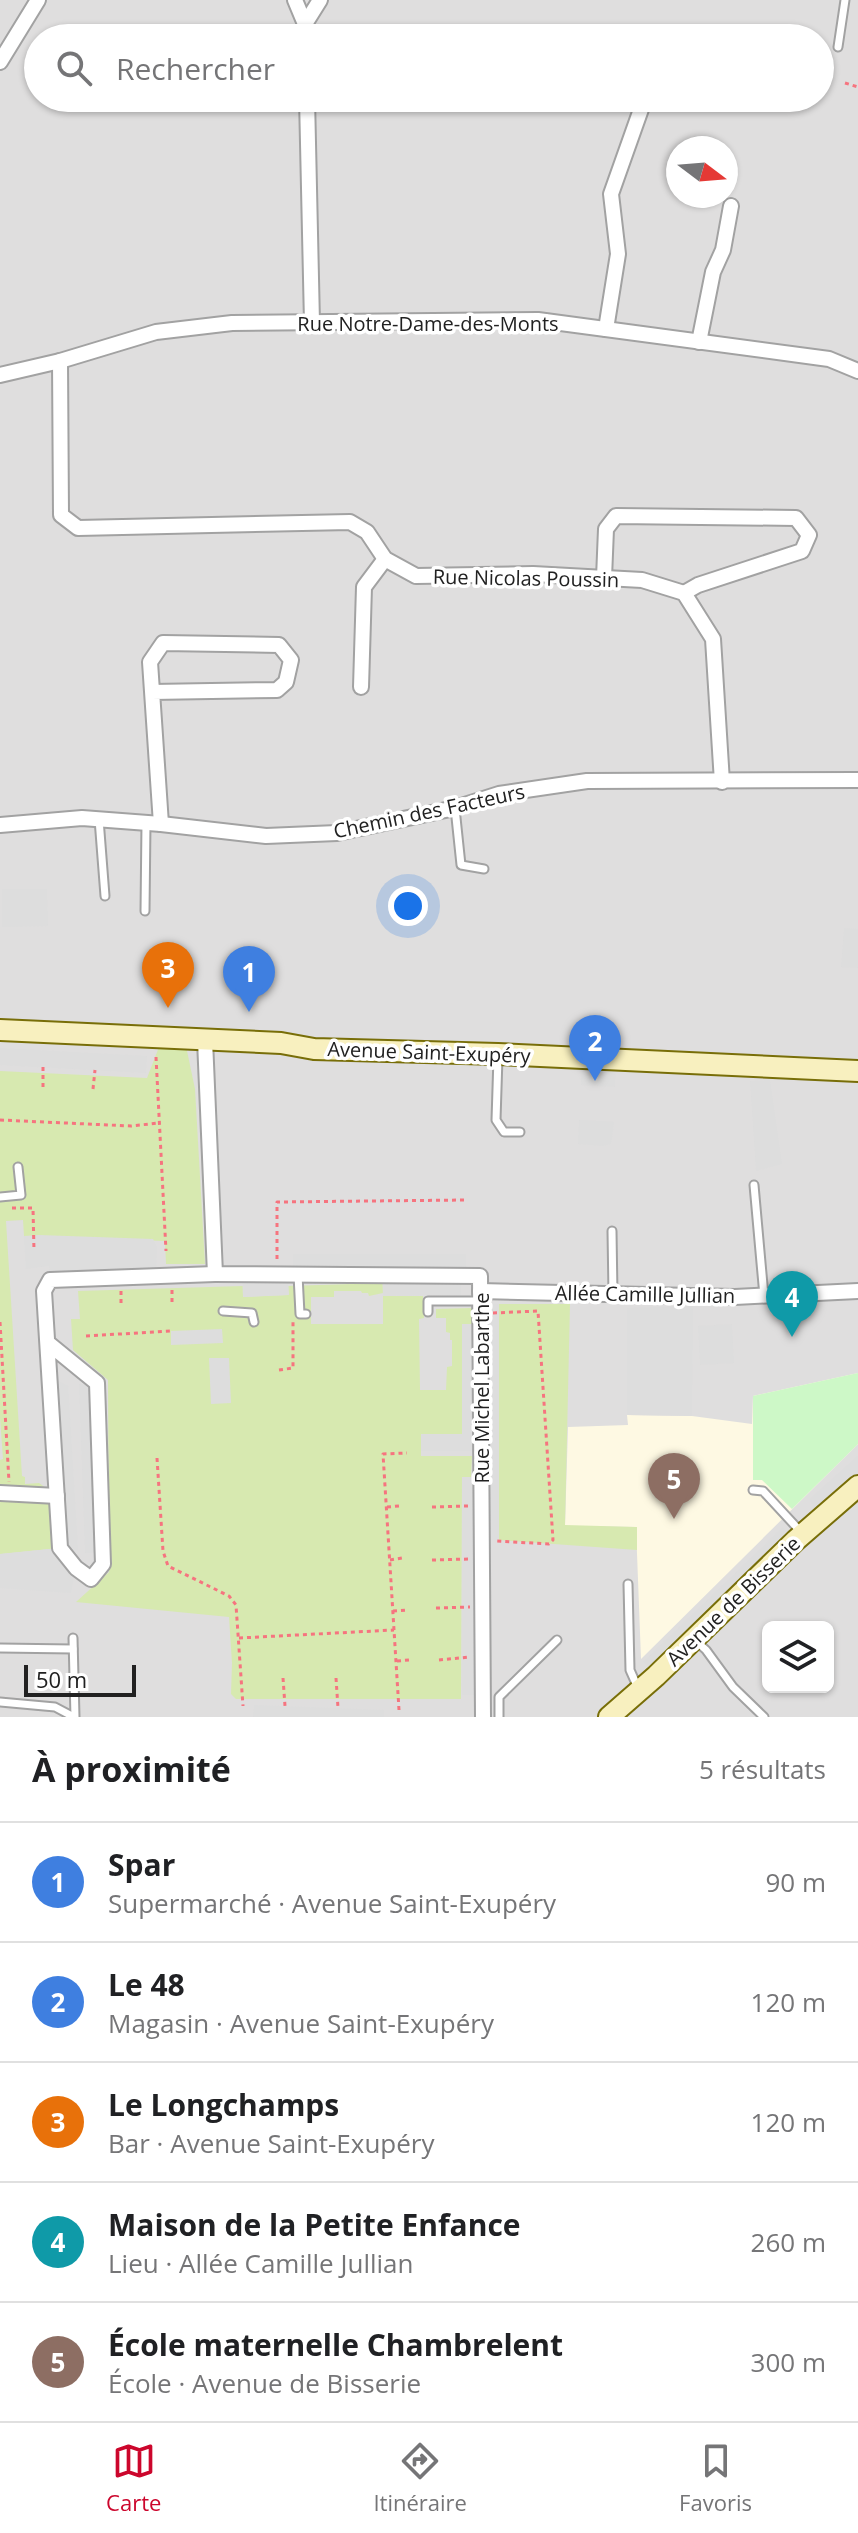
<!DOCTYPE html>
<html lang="fr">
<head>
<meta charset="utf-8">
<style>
  :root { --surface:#fff; --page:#f2f2f2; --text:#202124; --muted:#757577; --line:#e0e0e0; --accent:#cc062c }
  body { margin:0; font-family:"Open Sans",sans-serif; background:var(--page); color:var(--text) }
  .controls { position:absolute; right:24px; bottom:24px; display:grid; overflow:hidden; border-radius:12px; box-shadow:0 2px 6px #0004 }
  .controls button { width:72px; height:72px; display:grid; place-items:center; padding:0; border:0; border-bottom:2px solid var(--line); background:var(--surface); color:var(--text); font:40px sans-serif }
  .compass { position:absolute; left:666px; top:136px; width:72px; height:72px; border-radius:50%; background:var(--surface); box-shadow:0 2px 6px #0004; rotate:106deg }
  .scale { position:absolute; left:24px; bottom:20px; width:112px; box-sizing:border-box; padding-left:8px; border:4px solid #212121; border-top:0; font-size:22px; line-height:28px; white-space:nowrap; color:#212121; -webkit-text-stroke:6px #fff; paint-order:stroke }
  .you { position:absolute; left:408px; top:906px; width:28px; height:28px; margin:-20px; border:6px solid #fff; border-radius:50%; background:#1a73e8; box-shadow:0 0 0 12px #1a73e833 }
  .badge { display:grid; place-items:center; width:52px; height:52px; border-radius:50%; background:var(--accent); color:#fff; font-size:26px; font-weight:700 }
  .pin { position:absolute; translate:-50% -66px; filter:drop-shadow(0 2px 4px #0008) }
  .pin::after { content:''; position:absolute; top:42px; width:28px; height:24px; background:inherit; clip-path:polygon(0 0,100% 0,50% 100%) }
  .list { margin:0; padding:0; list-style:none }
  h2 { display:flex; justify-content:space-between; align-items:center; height:104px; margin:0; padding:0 32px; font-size:34px }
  h2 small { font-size:26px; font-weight:400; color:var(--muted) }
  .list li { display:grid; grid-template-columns:52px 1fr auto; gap:24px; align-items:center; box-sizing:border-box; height:120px; padding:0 32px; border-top:2px solid var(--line) }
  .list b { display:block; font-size:30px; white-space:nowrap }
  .list p { margin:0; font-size:26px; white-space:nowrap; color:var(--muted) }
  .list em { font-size:26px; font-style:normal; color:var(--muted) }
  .icon { flex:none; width:44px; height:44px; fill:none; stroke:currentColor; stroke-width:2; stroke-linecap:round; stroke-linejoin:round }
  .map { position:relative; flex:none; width:858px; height:1717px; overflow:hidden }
  .search { position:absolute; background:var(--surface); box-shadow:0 2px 6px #0004; left:24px; right:24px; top:24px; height:88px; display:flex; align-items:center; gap:20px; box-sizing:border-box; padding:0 28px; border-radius:44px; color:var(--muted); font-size:30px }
  .sheet { height:704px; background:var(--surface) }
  nav { display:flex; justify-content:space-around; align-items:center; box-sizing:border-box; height:112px; border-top:2px solid var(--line); background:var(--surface); font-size:22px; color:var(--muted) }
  nav a { display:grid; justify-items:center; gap:4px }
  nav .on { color:var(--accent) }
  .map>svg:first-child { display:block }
</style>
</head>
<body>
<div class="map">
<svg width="858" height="1717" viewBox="0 0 858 1717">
  <rect width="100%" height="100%" fill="#f1ece8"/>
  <path fill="#dfdede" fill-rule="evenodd" d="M0,0H858V1717H0ZM38,38H820V98H38ZM678,148H726V196H678ZM768,1627H828V1687H768Z"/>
  <path fill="#fef9e3" d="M858,1373V1444L641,1659L636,1527L565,1526L568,1427L628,1425L627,1415L692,1416L752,1424L753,1396Z"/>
  <g fill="#d7e9b0">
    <path d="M186,1046L195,1089L205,1264H166L165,1241L24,1236L23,1220L6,1221L22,1476L25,1477V1484L39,1483L57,1496L60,1548L0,1554V1460L3,1459L0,1417V1071L147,1078L159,1047Z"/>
    <path d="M383,1283V1293L369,1296L368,1293H362L361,1291H334V1297H311V1324H383V1296H423L424,1318L419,1319L420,1390H446L447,1367L452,1366V1340H450V1333L446,1332V1318H436V1309L473,1308V1324H462V1434L421,1435V1456H472L471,1477H462L461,1699H236L231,1694L232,1663L229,1617L76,1602L109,1572L108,1380L73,1350L71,1319H80L78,1291L243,1286L244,1297L288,1295V1286Z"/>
    <path d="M499,1304H570L565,1525L637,1527V1550L499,1540Z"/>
  </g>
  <path fill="#cdf8c7" d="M858,1373V1444L792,1509L762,1480H753V1396Z"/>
  <g fill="#ddd">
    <path d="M2,889H47L48,926L2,927Z"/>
    <path d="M844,928L858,929V968L841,967Z"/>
    <path d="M0,1048L147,1056L146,1073L0,1065Z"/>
    <path d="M582,1058L616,1060L615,1087L581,1085Z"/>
    <path d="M770,1080L782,1164L756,1171L750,1081Z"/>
    <path d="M579,1120L614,1122L611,1144L603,1146L578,1144Z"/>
    <path d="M39,1235L153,1239L157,1247L156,1276L50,1280L49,1266L26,1269L24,1236Z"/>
    <path d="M293,1254H466V1274L461,1275V1295L383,1296L382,1275H293Z"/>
    <path d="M288,1273L289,1295L243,1297L242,1275Z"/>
    <path d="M481,1304H499V1540H482V1695H462V1477H481V1451H421V1434H462V1324H481Z"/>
    <path d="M693,1306L692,1416L627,1415V1308Z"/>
    <path d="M732,1324L734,1363L700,1365L698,1326Z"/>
    <path d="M222,1329L223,1343L171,1345V1331Z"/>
    <path d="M209,1358H229L231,1403L211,1404Z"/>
    <path d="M50,1376L68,1386L78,1551L61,1548L76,1568L71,1593L0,1588V1554L59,1548Z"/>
    <path d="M97,1383L103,1552L85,1553L79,1384Z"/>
    <path d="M858,1456V1486L820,1521L810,1499Z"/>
    <path d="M783,1527L796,1540L656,1676L643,1662Z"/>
    <path d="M254,1705L384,1710V1717H253Z"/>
  </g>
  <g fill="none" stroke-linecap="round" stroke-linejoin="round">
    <defs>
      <g id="lane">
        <path d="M838,47L845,0"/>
        <path d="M455,808L461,865L484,869"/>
        <path d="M99,819L105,896"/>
        <path d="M145,911L146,823"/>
        <path d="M498,1057L496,1120L504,1132H520"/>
        <path d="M754,1185L764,1296"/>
        <path d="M0,1197L21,1195L18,1167"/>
        <path d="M612,1231L613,1294"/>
        <path d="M298,1275L300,1314H306"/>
        <path d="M223,1311L252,1313L254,1322"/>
        <path d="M428,1312V1301H481"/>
        <path d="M753,1490L763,1491L801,1532"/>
        <path d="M628,1584L630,1670L638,1688"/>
        <path d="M73,1638L75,1717"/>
        <path d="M697,1642L706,1650L733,1687L764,1717"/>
        <path d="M0,1648L73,1649"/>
        <path d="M0,1702L55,1707L74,1717"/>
        <path d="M499,1717V1697L557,1640"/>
      </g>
      <g id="street">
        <path d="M295,0L305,24V38"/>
        <path d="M305,24L320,0"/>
        <path d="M0,62L38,0"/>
        <path d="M307,98L312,323"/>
        <path d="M606,329L618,254L611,194L645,98"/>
        <path d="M699,342L713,272L723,250L731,206"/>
        <path d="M60,361L61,515L78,528L350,522L367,532L385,559L416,576L533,574L642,580L684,593L713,639L722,782"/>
        <path d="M0,375L60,361L156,332L232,323L538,320L829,359L858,371"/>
        <path d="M604,578L606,529L616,516L796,518L809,535L802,551L698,585L684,593"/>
        <path d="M361,687L364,587L385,559"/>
        <path d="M152,692L277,690L286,682L291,660L279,645L163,643L150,662L161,824"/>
        <path d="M0,825L82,818L161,824L266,836L337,833L455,808L499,794L587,781L858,780"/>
        <path d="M205,1040L215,1274L480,1276L483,1717"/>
        <path d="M480,1291L735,1297L858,1291"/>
        <path d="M48,1343L97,1383L103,1564L91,1579L76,1568L60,1548L44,1291L50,1280L215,1274"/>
        <path d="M0,1493L57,1496"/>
      </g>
      <g id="secondary">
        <path d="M0,1030L281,1043L314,1049L498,1054L858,1071"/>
        <path d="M609,1717L656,1676L796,1540L858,1486"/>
      </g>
    </defs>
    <use href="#lane" stroke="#a2a2a2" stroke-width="11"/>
    <use href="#street" stroke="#a2a2a2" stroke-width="18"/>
    <use href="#secondary" stroke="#786e08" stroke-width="24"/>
    <g stroke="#f6747f" stroke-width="3" stroke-dasharray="4 4" stroke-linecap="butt">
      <path d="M845,83L858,87"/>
      <path d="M156,1057L166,1251"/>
      <path d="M43,1087V1067"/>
      <path d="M93,1089L95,1070"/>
      <path d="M0,1120L131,1126L159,1123"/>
      <path d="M12,1208H33L34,1251"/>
      <path d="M277,1259V1202L464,1200"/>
      <path d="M172,1302V1289"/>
      <path d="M121,1303V1291"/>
      <path d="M493,1313L538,1311L553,1540L549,1544L497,1541"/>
      <path d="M0,1322L9,1482"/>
      <path d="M86,1336L171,1331"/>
      <path d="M279,1370L293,1368V1321"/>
      <path d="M157,1458L163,1551L168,1566L229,1596L236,1605L243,1706"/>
      <path d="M387,1507L399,1506"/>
      <path d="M432,1507L468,1506"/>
      <path d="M390,1560L402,1558"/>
      <path d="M432,1560L469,1559"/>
      <path d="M436,1608L470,1607"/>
      <path d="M393,1611L407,1610"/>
      <path d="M239,1638L394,1630"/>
      <path d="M439,1660L470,1657"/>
      <path d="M397,1661L409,1660"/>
      <path d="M283,1678L285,1706"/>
      <path d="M336,1678L338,1708"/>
      <path d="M399,1710L383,1454L407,1453"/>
    </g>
    <use href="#lane" stroke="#fff" stroke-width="7"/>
    <use href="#street" stroke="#fff" stroke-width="14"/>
    <use href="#secondary" stroke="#f8f0bf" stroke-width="20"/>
  </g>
  <g text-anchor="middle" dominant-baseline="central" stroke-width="7" stroke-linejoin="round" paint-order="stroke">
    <g font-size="20" fill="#212121" stroke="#fff">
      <text x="428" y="323">Rue Notre-Dame-des-Monts</text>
      <text transform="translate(526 578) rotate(1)">Rue Nicolas Poussin</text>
      <text transform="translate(429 811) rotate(-12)">Chemin des Facteurs</text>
      <text transform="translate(429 1052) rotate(2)">Avenue Saint-Exupéry</text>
      <text transform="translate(645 1294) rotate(1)">Allée Camille Jullian</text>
      <text transform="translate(481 1388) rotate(-90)">Rue Michel Labarthe</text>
      <text transform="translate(733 1601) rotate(-44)">Avenue de Bisserie</text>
    </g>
  </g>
</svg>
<div class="controls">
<button><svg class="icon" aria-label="layers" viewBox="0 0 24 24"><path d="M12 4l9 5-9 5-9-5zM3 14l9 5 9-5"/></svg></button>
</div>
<svg class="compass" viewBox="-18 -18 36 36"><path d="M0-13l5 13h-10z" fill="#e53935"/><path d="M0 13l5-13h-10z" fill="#757577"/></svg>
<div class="scale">50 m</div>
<div class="you"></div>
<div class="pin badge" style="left:249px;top:1012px;background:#3f7fe0">1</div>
<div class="pin badge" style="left:595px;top:1081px;background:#3f7fe0">2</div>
<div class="pin badge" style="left:168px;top:1008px;background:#e8710a">3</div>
<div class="pin badge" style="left:792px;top:1337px;background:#0f9aa8">4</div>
<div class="pin badge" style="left:674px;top:1519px;background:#8d6e63">5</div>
<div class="search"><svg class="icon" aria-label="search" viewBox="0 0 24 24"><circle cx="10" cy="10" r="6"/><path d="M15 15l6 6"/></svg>Rechercher</div>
</div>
<section class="sheet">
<h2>À proximité<small>5 résultats</small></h2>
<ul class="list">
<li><span class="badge" style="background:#3f7fe0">1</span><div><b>Spar</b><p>Supermarché · Avenue Saint-Exupéry</p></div><em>90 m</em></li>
<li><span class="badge" style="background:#3f7fe0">2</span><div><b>Le 48</b><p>Magasin · Avenue Saint-Exupéry</p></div><em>120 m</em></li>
<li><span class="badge" style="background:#e8710a">3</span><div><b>Le Longchamps</b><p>Bar · Avenue Saint-Exupéry</p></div><em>120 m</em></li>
<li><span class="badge" style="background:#0f9aa8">4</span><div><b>Maison de la Petite Enfance</b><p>Lieu · Allée Camille Jullian</p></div><em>260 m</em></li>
<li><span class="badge" style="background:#8d6e63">5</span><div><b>École maternelle Chambrelent</b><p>École · Avenue de Bisserie</p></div><em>300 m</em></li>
</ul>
</section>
<nav>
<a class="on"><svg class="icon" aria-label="map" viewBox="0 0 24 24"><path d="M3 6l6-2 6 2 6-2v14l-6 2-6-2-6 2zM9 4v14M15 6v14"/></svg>Carte</a>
<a><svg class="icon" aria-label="directions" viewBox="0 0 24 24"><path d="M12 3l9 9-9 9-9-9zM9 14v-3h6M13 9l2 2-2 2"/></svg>Itinéraire</a>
<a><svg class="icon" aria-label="saved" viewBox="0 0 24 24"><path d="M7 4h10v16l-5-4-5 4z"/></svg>Favoris</a>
</nav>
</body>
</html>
